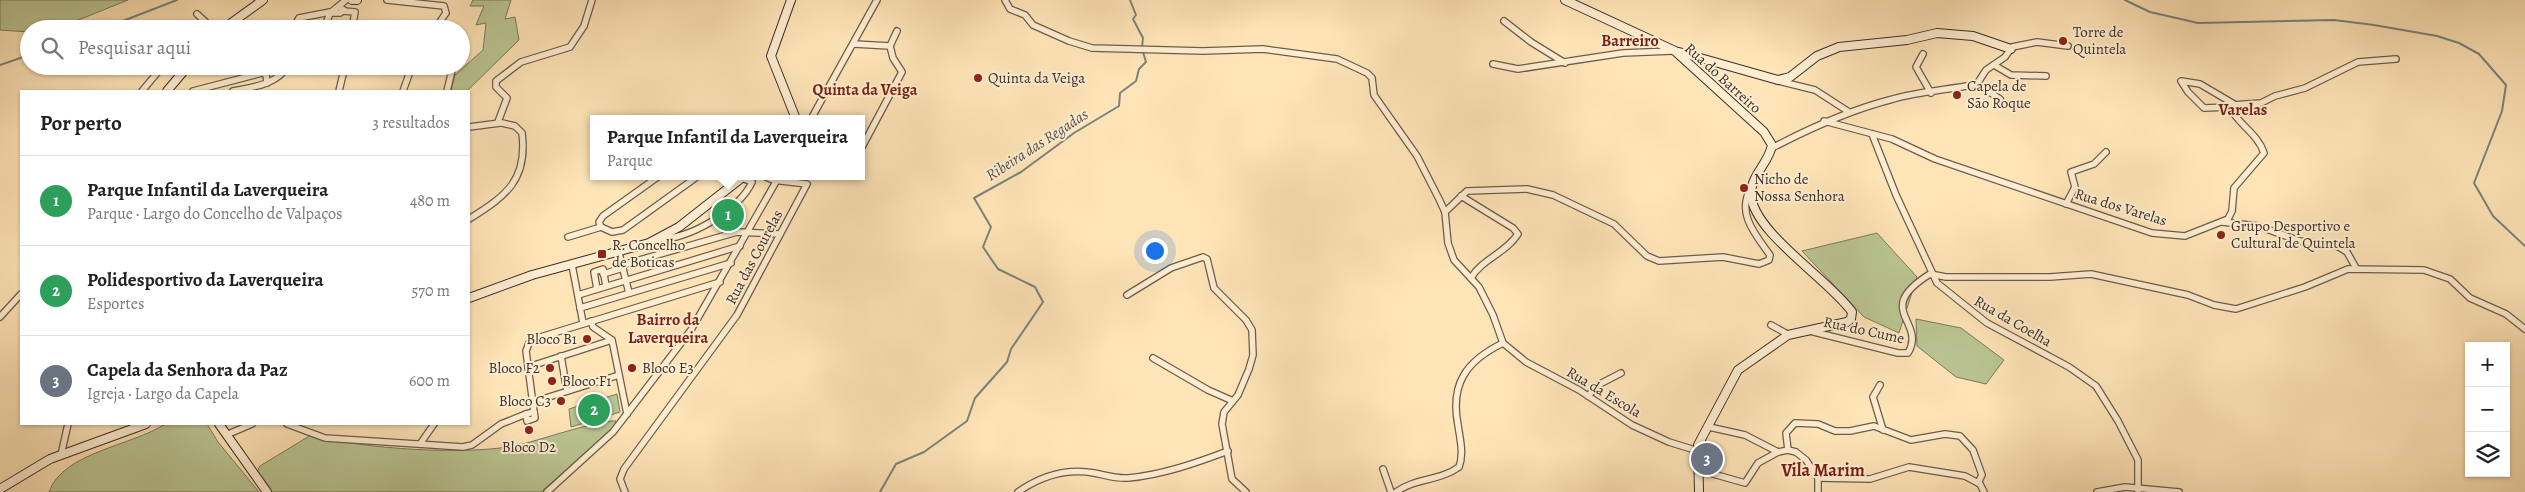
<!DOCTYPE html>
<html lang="pt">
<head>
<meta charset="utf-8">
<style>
  :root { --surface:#fff; --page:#f6f6f6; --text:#222; --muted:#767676; --line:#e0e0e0; --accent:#0b8043 }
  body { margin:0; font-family:Alegreya,serif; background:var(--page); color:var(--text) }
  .controls { position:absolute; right:15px; bottom:15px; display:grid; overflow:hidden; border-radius:0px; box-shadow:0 1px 4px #0004 }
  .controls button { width:45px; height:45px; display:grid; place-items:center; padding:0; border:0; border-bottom:1px solid var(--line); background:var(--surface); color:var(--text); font:25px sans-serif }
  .you { position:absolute; left:1154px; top:250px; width:18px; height:18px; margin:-12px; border:4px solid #fff; border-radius:50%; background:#1a73e8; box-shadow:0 0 0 8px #1a73e833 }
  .badge { display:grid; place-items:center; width:32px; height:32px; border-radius:50%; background:var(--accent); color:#fff; font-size:16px; font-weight:700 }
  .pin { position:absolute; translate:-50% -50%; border:2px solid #fff; box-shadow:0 1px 5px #0006 }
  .popup { position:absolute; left:590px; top:115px; width:275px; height:65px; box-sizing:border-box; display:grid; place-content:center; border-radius:0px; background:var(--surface); filter:drop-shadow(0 1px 4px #0005); font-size:16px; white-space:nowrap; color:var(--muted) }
  .popup b { font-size:19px; color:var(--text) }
  .popup::after { content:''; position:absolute; left:50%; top:100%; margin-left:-10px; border:10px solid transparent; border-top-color:var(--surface) }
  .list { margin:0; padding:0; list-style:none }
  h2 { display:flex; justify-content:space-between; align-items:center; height:65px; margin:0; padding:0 20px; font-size:21px }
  h2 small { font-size:16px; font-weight:400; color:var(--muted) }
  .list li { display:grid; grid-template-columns:32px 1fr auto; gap:15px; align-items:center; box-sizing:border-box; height:90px; padding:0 20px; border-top:1px solid var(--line) }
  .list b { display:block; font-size:19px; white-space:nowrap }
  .list p { margin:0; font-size:16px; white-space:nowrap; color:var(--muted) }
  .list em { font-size:16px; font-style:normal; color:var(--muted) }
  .icon { flex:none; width:28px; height:28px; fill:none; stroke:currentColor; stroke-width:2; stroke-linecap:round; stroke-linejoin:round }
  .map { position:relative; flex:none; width:2525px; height:492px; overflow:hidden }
  .search { position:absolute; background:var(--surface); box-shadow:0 1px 4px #0004; left:20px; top:20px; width:450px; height:55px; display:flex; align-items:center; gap:12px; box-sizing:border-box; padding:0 18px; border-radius:28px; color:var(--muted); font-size:19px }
  .panel { position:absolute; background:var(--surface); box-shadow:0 1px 4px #0004; left:20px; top:90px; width:450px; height:335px; border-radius:0px }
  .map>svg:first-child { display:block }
</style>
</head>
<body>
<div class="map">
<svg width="2525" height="492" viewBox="0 0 2525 492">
  <rect width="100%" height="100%" fill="#fee4b7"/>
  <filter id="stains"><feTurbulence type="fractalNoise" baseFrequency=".004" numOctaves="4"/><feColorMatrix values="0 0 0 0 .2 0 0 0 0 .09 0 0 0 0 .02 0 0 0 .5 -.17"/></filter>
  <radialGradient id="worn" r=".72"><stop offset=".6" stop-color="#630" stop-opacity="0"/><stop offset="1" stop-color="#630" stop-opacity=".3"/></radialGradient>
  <g fill="#bac593" stroke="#7b7a5e">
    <path d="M0,0H128L56,29H29V32L0,30Z"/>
    <path d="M473,0H511L505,19L515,17L519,40L467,91H451L455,75L483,50L486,23L476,25L484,6H470Z"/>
    <path d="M1877,233L1917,277L1899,333L1864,317L1802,251Z"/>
    <path d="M1916,319L1961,328L2004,360L1986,384L1956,377L1917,346Z"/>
    <path d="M617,394L620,412L571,427L569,409Z"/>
    <path d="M611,421H616L614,427L541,492H271L257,472L260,466L311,435C361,449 469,456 519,445C550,437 579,426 611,421Z"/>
    <path d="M165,424H207L218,442L259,492H49C63,452 132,446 165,424Z"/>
  </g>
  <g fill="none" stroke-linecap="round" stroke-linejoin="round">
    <g stroke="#79847e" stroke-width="2">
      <path d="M1130,0L1136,15L1133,19L1143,38L1142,47"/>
      <path d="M2125,0L2150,12L2198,23L2334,20L2374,25L2437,36L2459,43L2479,54L2506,85L2502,111L2474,183L2493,216L2525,246"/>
      <path d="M102,29L177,0"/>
      <path d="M0,65L29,55"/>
      <path d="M880,492L896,464L924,452L967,421L975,398L1007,362L1011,349L1043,302L1035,287L998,269L983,247L991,227L974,198L1021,172L1074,133L1119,106L1120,93L1136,81L1139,69L1146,62L1143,52"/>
    </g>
    <defs>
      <g id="street">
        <path d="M387,0L444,6L446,13L435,29"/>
        <path d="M1005,0L1010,9L1025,15L1033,25L1069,41L1092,48L1203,51L1263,49L1337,59L1367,73L1372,78L1374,95L1417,156L1439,199L1445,212L1448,243L1454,260L1479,287L1493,315L1503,343L1526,362L1579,390L1632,425L1669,442L1698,451"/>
        <path d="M341,8L344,10L340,13H330L346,0"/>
        <path d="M343,11L355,12L352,29"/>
        <path d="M197,14L213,29"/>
        <path d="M1504,21L1531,42L1565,63"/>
        <path d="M293,29L299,18L330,12"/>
        <path d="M324,29L330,13"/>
        <path d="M854,44L890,46"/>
        <path d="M890,46L897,31"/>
        <path d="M1923,54L1916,67L1931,93"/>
        <path d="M1493,64L1518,69L1623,53L1672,51"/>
        <path d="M1994,65L2011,75L2046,76"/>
        <path d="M1778,81L1815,90L1849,112"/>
        <path d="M1977,84L1986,70L2005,57L2012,47L2037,42L2068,46"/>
        <path d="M1977,84L2000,99"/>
        <path d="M142,91L163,66"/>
        <path d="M193,91L262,73L266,74L267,83"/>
        <path d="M233,91C253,87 276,85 288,66"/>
        <path d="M339,91L345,66"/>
        <path d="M403,91L412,66"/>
        <path d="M447,91L453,66"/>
        <path d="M2230,107L2204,108L2188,92L2181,81L2200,84L2234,104"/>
        <path d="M811,119L877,0"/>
        <path d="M1824,121L1892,139L1935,159L2152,233L2185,236L2228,219L2232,211L2234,188L2264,153C2258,134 2239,125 2230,108L2232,105L2261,103L2275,96L2305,88L2358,62L2396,59"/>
        <path d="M469,127L500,123"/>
        <path d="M1872,134L1896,195L1937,283L1987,323L2069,367L2096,386L2118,421L2138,460V492"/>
        <path d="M862,147L902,72L893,58L890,46"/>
        <path d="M1772,148C1812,127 1850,110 1893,99C1920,91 1949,90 1977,84"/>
        <path d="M659,176L603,216L599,222L601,227L612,232L623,230L698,176"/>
        <path d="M1461,196L1513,228L1518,234C1506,253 1482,259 1471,278"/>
        <path d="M2066,204L2075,187L2071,172L2094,164L2106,152"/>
        <path d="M1445,212L1467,191L1527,189L1553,195L1614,224L1647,256L1659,261L1723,257L1759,264L1769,260L1770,255C1755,234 1736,213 1751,188"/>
        <path d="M469,219C506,196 528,180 522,133L515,126L498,122L507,98L496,87V81L521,62L570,47L584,26L592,0"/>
        <path d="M2222,222L2258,226L2300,241L2337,246L2347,252L2356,268"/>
        <path d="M568,237L601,227"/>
        <path d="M657,239C687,241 740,210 752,182L742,178"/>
        <path d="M619,253L629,293"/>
        <path d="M572,265L583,323"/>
        <path d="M622,265L737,232L780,234"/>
        <path d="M603,274L623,268"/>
        <path d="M597,289L594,272L603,269L606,286"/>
        <path d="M578,295L740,246"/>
        <path d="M1127,295L1171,268L1203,257L1207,259L1214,288L1246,320L1252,330L1253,355L1249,369L1238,395L1224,412L1222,424L1232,479L1246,492"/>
        <path d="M580,308L731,263"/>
        <path d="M0,317L21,294"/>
        <path d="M591,321L593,327L612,340L627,414"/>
        <path d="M1771,325L1789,335"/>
        <path d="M1810,331L1898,353H1908C1927,321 1872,310 1930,274L1946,277H2050L2091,274L2188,295L2214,305L2236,309L2305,287L2348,269L2424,270L2450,279L2470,298L2506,314L2525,329"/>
        <path d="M561,356L567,391"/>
        <path d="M1153,358L1208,390L1233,401"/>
        <path d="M528,367L612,340"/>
        <path d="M1880,385L1873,397L1883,430"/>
        <path d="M1588,396L1598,385L1621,373"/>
        <path d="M533,402L619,375"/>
        <path d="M534,412L526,351L529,343L534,339L720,282"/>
        <path d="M534,412L535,418L527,421L526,414Z"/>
        <path d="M287,424L325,438L463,447L472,445L501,424L526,414"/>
        <path d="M1709,427L1745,435L1778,452L1788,450L1796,452L1806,460L1818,478"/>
        <path d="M226,435L252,424"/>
        <path d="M420,444L434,424"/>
        <path d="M1788,450L1786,433L1795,423L1818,424L1835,431H1850L1874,426L1911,440L1945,434L1960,436L1973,450L1982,475L1978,483"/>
        <path d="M61,455L68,424"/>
        <path d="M1383,469L1391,492"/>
        <path d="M1699,470L1745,483L1758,463L1778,452"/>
        <path d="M1818,478L1870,479L1909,467L1965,476L1980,484L1984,492"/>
        <path d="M1818,478V492"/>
        <path d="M547,492L613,432L691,330L777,180"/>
        <path d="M625,492L620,479L624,469L737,315L807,184L773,180L764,176"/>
        <path d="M1018,492C1041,476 1066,468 1094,473C1105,475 1116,479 1128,478C1162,475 1196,463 1228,451"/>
        <path d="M1396,492C1415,478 1440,481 1459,467C1464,454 1460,439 1458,425C1450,384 1466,361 1503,343"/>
        <path d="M2097,492L2125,487L2179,492"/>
      </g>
      <g id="secondary">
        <path d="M352,0H357"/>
        <path d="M791,0L771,56L796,119"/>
        <path d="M1565,0L1675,51L1764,132L1772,145C1769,163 1751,175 1751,194C1752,232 1830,280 1852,312L1851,319L1847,322L1788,335L1738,370L1698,445L1699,492"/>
        <path d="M223,29L263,0"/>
        <path d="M1679,52L1778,80L1790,77L1817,56L1839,47L1907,40L1937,33L1973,36L2011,49"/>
        <path d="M167,91L188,66"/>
        <path d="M469,298L532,275L649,243L679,227L744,176"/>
        <path d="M219,424L267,492"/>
        <path d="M0,489L50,459L146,424"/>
      </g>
    </defs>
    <use href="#street" stroke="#6c5c4c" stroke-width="8"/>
    <use href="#secondary" stroke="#3c2f29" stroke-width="10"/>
    <use href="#street" stroke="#feedd0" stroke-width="5.5"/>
    <use href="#secondary" stroke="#feedd0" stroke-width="8"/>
  </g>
  <g fill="#8f2418" stroke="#feedd0" stroke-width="2">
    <circle cx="2063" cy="41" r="5"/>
    <circle cx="978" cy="78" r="5"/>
    <circle cx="1957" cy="95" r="5"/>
    <circle cx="1744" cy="188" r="5"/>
    <circle cx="2221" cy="235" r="5"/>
    <rect x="597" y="249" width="10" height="10" rx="2.5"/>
    <circle cx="587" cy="339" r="5"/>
    <circle cx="550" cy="368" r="5"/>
    <circle cx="632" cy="368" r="5"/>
    <circle cx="552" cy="381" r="5"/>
    <circle cx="561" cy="401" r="5"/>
    <circle cx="529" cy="430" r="5"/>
  </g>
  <g text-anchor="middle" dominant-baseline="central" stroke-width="4" stroke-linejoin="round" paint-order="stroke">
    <g font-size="15" fill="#3c2f29" stroke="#feedd0" text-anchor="start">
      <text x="2073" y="32">Torre de<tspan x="2073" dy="17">Quintela</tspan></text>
      <text x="988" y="78">Quinta da Veiga</text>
      <text x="1967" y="86">Capela de<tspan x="1967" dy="17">São Roque</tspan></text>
      <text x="1754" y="179">Nicho de<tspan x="1754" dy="17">Nossa Senhora</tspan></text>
      <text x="2231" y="226">Grupo Desportivo e<tspan x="2231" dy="17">Cultural de Quintela</tspan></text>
      <text x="612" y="245">R. Concelho<tspan x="612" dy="17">de Boticas</tspan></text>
      <text x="577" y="339" text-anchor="end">Bloco B1</text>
      <text x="540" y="368" text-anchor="end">Bloco F2</text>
      <text x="642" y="368">Bloco E3</text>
      <text x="562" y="381">Bloco F1</text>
      <text x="551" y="401" text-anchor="end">Bloco C3</text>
      <text x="529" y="447" text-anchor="middle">Bloco D2</text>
    </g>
    <g font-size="15" fill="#3c2f29" stroke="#feedd0">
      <text transform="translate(1723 78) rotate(42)">Rua do Barreiro</text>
      <text transform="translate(2121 207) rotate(17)">Rua dos Varelas</text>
      <text transform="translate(754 257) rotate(-62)">Rua das Courelas</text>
      <text transform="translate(2013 321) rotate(30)">Rua da Coelha</text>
      <text transform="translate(1864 330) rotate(12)">Rua do Cume</text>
      <text transform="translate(1604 392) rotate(31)">Rua da Escola</text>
    </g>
    <g font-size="16" font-weight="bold" fill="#7a1f14" stroke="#feedd0">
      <text x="1630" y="41">Barreiro</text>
      <text x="865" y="90">Quinta da Veiga</text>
      <text x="2243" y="110">Varelas</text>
      <text x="668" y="320">Bairro da<tspan x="668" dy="18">Laverqueira</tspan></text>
    </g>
    <g font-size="16" font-style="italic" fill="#56524c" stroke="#feedd0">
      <text transform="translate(1037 145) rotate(-33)">Ribeira das Regadas</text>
    </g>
    <g font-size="18" font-weight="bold" fill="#7a1f14" stroke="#feedd0">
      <text x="1823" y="470">Vila Marim</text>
    </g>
  </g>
  <rect width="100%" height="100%" filter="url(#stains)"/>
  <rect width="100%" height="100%" fill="url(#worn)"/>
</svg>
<div class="controls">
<button>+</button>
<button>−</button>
<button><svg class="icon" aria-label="layers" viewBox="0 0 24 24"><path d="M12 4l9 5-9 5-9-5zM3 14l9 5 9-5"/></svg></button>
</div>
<div class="you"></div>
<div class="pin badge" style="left:728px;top:215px;background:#2e9e5b">1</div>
<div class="popup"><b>Parque Infantil da Laverqueira</b>Parque</div>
<div class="pin badge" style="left:594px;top:410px;background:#2e9e5b">2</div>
<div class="pin badge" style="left:1707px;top:459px;background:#6b7280">3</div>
<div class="search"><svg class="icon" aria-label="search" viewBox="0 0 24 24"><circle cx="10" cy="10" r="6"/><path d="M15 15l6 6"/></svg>Pesquisar aqui</div>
<section class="panel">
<h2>Por perto<small>3 resultados</small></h2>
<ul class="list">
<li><span class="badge" style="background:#2e9e5b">1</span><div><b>Parque Infantil da Laverqueira</b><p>Parque · Largo do Concelho de Valpaços</p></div><em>480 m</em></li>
<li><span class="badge" style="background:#2e9e5b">2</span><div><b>Polidesportivo da Laverqueira</b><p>Esportes</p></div><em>570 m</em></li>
<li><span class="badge" style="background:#6b7280">3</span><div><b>Capela da Senhora da Paz</b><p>Igreja · Largo da Capela</p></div><em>600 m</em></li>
</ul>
</section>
</div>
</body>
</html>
